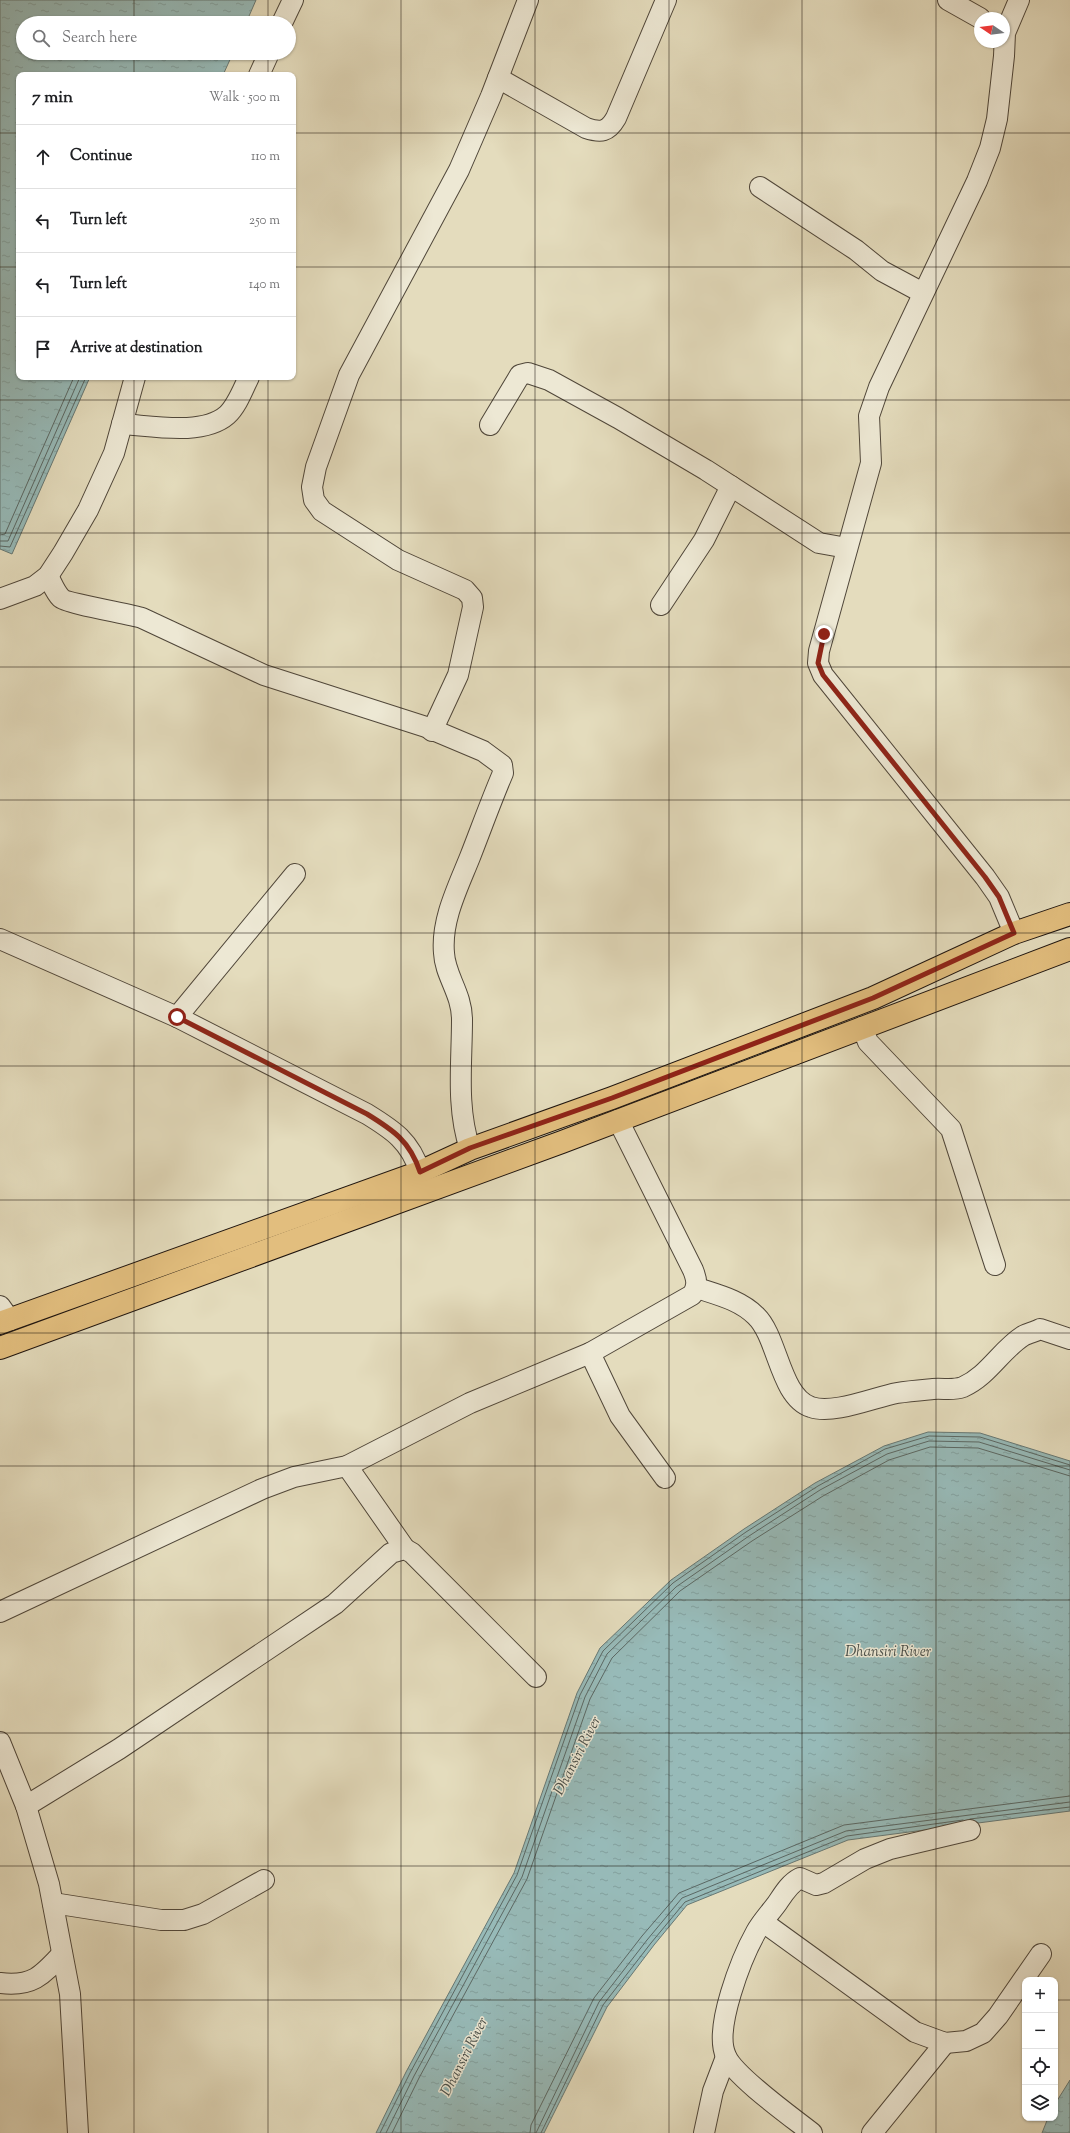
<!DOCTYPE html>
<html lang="en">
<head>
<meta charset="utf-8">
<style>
  :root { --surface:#fff; --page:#f6f6f6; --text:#202124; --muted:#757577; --line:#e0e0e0 }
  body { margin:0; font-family:"Sorts Mill Goudy",serif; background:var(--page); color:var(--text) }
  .controls { position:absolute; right:12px; bottom:12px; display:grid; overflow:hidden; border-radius:8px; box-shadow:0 1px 3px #0004 }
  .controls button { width:36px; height:36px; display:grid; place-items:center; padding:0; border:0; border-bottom:1px solid var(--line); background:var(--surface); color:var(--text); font:20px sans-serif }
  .compass { position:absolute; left:974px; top:12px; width:36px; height:36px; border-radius:50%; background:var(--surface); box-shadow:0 1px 3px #0004; rotate:283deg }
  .stop { position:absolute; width:12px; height:12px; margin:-9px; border:3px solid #8f2418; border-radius:50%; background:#fff }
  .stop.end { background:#8f2418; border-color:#fff; box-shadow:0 1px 4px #0008 }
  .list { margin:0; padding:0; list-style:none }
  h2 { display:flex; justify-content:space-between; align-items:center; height:52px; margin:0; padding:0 16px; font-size:17px }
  h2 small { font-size:13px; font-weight:400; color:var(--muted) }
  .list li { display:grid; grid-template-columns:26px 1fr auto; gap:12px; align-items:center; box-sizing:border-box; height:64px; padding:0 16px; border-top:1px solid var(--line) }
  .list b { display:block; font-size:15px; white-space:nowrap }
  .list em { font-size:13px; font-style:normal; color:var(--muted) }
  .icon { flex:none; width:22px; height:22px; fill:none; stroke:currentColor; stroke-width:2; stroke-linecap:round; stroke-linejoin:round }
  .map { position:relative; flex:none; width:1070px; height:2133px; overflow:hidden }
  .search { position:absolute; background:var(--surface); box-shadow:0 1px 3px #0004; left:16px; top:16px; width:280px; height:44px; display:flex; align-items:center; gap:10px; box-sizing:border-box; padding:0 14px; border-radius:22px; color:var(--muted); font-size:15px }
  .panel { position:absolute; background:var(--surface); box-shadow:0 1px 3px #0004; left:16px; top:72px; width:280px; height:308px; border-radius:8px }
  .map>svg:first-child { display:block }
</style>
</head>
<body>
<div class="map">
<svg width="1070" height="2133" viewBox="0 0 1070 2133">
  <defs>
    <pattern id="water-ripples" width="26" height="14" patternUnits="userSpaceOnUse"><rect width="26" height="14" fill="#97bab8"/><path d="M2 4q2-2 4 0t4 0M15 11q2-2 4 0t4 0" fill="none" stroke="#829f9d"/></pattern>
  </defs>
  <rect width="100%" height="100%" fill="#e4dcbd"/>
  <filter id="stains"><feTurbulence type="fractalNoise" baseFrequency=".005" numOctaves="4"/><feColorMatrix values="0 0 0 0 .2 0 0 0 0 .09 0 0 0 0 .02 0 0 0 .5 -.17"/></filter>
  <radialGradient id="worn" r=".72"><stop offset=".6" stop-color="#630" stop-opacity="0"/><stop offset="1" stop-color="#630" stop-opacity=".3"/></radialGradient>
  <g fill="url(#water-ripples)" stroke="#677874">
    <path d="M0,0H256L246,23H23V53H233L223,75H19V377H90L12,554L0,549Z"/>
    <path d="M928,1432L980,1433L1070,1461V1811L848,1840L687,1905L654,1945L607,2007L544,2133H376L406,2072L514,1873L577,1693L600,1648L671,1580L744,1529L815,1483L884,1446Z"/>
    <path d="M1070,2080V2133H1042L1048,2118H1055V2104Z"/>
  </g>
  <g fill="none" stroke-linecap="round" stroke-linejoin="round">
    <g stroke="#5b6864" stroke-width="1">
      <path d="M0,535L5,534L74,377"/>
      <path d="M0,541H8L80,377"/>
      <path d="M0,546L10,547L86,377"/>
      <path d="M970,1819L1070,1807"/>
      <path d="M380,2133L410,2073L517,1875L580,1695L603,1651L673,1583L746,1532L818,1486L885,1449L929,1436L980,1437L1070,1465"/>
      <path d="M386,2133L414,2076L522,1877L585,1697L607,1654L676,1587L749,1536L820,1490L887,1454L929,1441L979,1442L1070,1470"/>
      <path d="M392,2133L419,2078L527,1879L590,1699L612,1658L680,1591L752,1541L823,1496L889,1460L930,1447L978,1448L1070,1476"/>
      <path d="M530,2133L531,2125L594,1998L642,1936L679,1893L844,1825L1070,1796"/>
      <path d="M536,2133L599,2002L647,1940L682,1898L846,1831L1070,1802"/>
      <path d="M541,2133L603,2005L651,1943L685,1902L847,1836L963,1820"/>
    </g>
    <defs>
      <g id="minor">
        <path d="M948,0L980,18"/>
        <path d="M282,23L293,0"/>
        <path d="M259,75L269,53"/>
        <path d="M498,78L586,128C601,133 608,132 616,118L666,0"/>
        <path d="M760,187L856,250L882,271L923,293"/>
        <path d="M122,424C153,426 203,436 227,415C237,406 243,389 249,377"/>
        <path d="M490,425L520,375L528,373L549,380L618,418L706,470L819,543L847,548"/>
        <path d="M48,576C52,583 55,592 61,598C66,603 129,614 142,618L264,675L426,727L483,751L502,765L503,773C491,801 481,829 470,857C458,887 441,920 444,953C445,976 462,993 462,1020C462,1063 456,1107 470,1149"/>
        <path d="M0,599L35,586L48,576L63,553L88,510L114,453L135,377"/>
        <path d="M661,605L704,540L731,486"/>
        <path d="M432,731L458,675L473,607L472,598L465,590L398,560L322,511L314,500L312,487L316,467L349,375L459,170L491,96L528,0"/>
        <path d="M1014,933L999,897L985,877L823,675L818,663L819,651L871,463L869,416L879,387L977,181L990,148L997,119L1004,56L1005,33L1019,0"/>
        <path d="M0,939L177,1017L367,1114C393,1130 410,1141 420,1172"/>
        <path d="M177,1017L295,874"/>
        <path d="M862,1027L868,1042L951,1129L995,1265"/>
        <path d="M697,1288C718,1295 740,1300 756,1316C778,1337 780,1397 811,1407C833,1415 875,1397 897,1393C909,1391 922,1390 933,1389C944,1388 952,1391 963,1387C988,1376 1001,1350 1023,1336C1028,1333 1035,1332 1040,1329L1070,1339"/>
        <path d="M0,1306L10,1320"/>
        <path d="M590,1353L620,1416L665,1478"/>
        <path d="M347,1466L405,1549"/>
        <path d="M0,1612L262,1489L294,1477L347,1466L470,1403L590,1353L692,1295C698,1286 697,1280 693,1270L618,1120"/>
        <path d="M0,1742L26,1806L49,1884L70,1994L78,2133"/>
        <path d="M26,1806L119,1749L335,1604L391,1553L405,1549L412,1553L536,1677"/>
        <path d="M53,1903L161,1920H184L203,1914L264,1880"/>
        <path d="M763,1922L915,2032L945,2043L966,2041L983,2033L998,2016L1041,1954"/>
        <path d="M0,1983C32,1987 42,1976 62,1954"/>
        <path d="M704,2133L713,2091L726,2057"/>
        <path d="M812,2133C793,2118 734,2076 726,2056C713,2029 742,1957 756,1932C762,1921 771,1912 778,1902C784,1893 790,1883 800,1878L816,1885L824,1883L865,1859L890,1849L970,1830"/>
        <path d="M872,2133L945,2043"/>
      </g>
      <g id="primary">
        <path d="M0,1323L420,1172L470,1149L612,1098L873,998L1014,933L1070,914"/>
        <path d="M0,1348L562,1142L1070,949"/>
      </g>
    </defs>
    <use href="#minor" stroke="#50473a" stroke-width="22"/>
    <use href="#primary" stroke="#1f150f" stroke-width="24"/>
    <use href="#minor" stroke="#ede8d4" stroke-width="20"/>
    <use href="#primary" stroke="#e2be7e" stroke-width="22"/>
  </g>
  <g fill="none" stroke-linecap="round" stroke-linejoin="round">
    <path stroke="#8f2418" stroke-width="5" d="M177,1017L367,1114C393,1130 410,1141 420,1172L470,1148L612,1098L873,998L1014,933L999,897L985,877L823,675L818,663L824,634"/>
  </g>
  <path fill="none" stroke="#1f150f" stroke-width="1" stroke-opacity="0.55" d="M134,0V23M268,0V23M401,0V2133M535,0V2133M669,0V2133M802,0V2133M936,0V2133M134,53V75M268,53V75M0,133H19M293,133H1070M0,267H19M293,267H1070M134,377V2133M268,377V2133M0,400H1070M0,533H1070M0,667H1070M0,800H1070M0,933H1070M0,1066H1070M0,1200H1070M0,1333H1070M0,1466H1070M0,1600H1070M0,1733H1070M0,1866H1070M0,2000H1025M1055,2000H1070"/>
  <g text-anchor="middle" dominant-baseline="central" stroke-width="3" stroke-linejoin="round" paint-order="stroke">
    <g font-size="15" font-style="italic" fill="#494f4a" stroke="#ede8d4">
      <text x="888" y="1652">Dhansiri River</text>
      <text transform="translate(578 1756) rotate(-63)">Dhansiri River</text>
      <text transform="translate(465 2057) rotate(-63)">Dhansiri River</text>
    </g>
  </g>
  <rect width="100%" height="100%" filter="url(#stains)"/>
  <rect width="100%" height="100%" fill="url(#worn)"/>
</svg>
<div class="controls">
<button>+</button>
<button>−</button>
<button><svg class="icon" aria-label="locate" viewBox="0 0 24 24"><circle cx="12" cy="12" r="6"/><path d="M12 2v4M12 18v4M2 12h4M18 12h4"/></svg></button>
<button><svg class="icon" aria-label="layers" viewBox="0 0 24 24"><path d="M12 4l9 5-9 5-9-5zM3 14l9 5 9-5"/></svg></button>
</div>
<svg class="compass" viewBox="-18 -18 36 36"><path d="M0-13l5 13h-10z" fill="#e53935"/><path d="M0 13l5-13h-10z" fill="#757577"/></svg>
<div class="stop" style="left:177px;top:1017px"></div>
<div class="stop end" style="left:824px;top:634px"></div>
<div class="search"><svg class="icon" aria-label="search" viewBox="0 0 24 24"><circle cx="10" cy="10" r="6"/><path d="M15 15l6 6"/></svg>Search here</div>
<section class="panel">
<h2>7 min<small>Walk · 500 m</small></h2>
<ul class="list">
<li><svg class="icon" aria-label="ahead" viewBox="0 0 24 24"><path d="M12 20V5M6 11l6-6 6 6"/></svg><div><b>Continue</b></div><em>110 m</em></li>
<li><svg class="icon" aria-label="left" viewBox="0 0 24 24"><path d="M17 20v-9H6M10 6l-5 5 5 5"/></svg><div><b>Turn left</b></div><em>250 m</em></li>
<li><svg class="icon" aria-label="left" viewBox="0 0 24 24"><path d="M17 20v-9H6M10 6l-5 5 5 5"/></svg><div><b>Turn left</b></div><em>140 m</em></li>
<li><svg class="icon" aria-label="arrive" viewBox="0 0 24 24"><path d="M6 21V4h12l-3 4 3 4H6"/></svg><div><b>Arrive at destination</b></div></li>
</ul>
</section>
</div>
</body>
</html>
